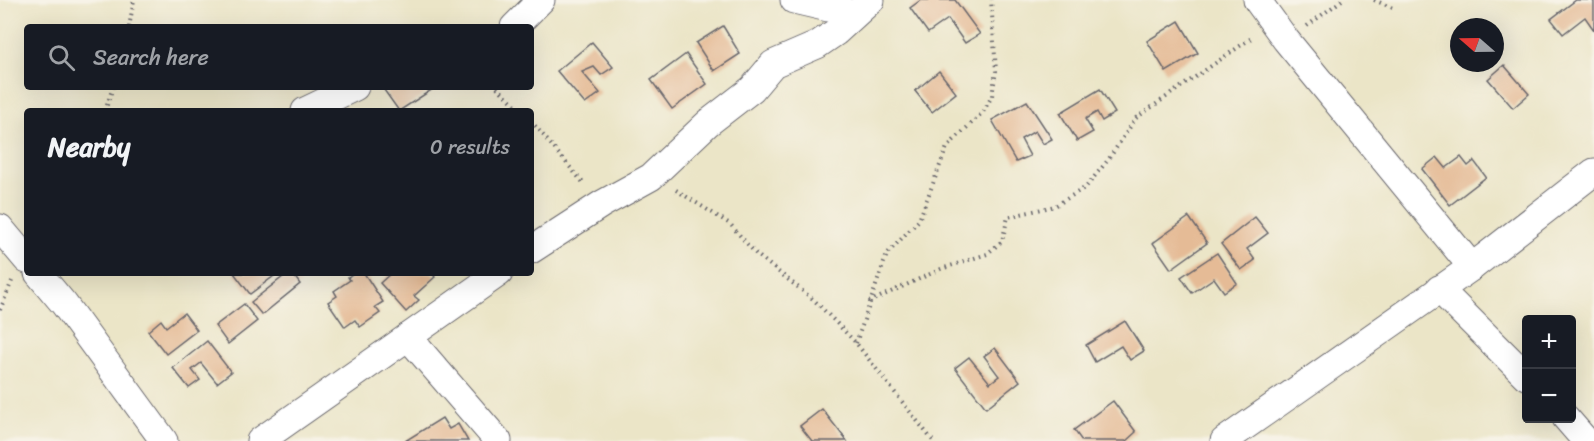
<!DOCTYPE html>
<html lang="en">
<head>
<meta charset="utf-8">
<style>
  :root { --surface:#171b24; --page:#242831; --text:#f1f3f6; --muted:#9ea1a6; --line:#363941 }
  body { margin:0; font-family:Sriracha,sans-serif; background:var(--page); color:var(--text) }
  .controls { position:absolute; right:18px; bottom:18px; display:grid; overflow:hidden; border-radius:6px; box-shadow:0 6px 24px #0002 }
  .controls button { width:54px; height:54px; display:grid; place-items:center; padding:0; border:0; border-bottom:2px solid var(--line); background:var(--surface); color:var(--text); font:30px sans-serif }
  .compass { position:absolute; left:1450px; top:18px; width:54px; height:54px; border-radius:50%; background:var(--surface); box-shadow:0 6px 24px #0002; rotate:290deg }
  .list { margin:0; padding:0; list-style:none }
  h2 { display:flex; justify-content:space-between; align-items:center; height:78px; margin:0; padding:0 24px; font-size:26px }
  h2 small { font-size:20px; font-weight:400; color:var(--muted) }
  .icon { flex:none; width:33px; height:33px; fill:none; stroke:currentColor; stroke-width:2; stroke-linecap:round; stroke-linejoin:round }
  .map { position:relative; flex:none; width:1594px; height:441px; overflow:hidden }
  .search { position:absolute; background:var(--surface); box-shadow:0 6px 24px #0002; left:24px; top:24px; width:510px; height:66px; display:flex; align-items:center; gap:15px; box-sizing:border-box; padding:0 21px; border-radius:6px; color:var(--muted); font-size:22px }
  .panel { position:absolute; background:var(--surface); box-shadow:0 6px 24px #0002; left:24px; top:108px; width:510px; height:168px; border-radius:6px }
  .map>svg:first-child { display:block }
</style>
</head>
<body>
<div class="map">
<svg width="1594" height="441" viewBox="0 0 1594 441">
  <rect width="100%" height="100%" fill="#f7f3e8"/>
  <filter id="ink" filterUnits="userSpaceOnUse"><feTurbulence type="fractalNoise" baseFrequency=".0167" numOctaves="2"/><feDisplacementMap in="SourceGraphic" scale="12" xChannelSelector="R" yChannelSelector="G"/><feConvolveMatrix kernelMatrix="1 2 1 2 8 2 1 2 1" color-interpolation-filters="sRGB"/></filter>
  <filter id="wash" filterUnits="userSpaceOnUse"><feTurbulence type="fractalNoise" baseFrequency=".008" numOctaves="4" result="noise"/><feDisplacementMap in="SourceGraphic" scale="24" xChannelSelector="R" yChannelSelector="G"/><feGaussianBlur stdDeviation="1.35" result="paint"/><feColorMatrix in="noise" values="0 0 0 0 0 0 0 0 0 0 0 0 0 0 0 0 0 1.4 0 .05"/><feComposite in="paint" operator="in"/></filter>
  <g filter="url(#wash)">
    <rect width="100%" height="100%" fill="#ebe5c7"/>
    <g id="blocks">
      <g fill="#e5bb96">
        <path d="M921,0H955L980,34L965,43L948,19L928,33L910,8Z"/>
        <path d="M1576,0H1592L1594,2V30L1585,17L1563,34L1551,19Z"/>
        <path d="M1179,21L1198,53L1166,72L1147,41Z"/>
        <path d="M723,26L740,54L714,71L696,43Z"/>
        <path d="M592,42L613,67L601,75L594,67L582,72L600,93L585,104L557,71Z"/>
        <path d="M686,54L707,84L672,109L651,80Z"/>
        <path d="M1504,65L1529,94L1513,108L1488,79Z"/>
        <path d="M939,71L956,93L932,112L915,91Z"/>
        <path d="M388,87H432L433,89L399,111L384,90Z"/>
        <path d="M1100,89L1115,113L1102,121L1097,112L1085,119L1093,132L1077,141L1060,113Z"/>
        <path d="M1027,101L1052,139L1043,144L1035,131L1021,139L1030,156L1016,162L992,120Z"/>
        <path d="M1437,157L1446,168L1461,157L1468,166L1474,161L1486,177L1450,205L1422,169Z"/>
        <path d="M1189,217L1207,243L1171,269L1153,243Z"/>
        <path d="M1255,217L1268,233L1247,249L1255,260L1241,270L1221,244Z"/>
        <path d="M1217,253L1237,283L1224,292L1214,278L1192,293L1181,277Z"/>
        <path d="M234,273H278L250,294Z"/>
        <path d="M288,273H292L300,284L262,315L251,302Z"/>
        <path d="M354,273H364L383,302L375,307L380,313L360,327L355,320L345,327L328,302L337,296L334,291L350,280L348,277Z"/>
        <path d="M391,273H432L435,277L414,296L419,300L406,312L380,283Z"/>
        <path d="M244,304L257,321L228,344L215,326Z"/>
        <path d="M184,313L197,330L166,354L148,331L161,320L166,327Z"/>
        <path d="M1125,321L1144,351L1130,360L1121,346L1095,362L1086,345Z"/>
        <path d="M207,341L231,372L217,383L201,363L192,370L200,380L189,388L173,368Z"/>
        <path d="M995,348L1020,381L986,408L955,368L969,357L990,383L999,376L984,356Z"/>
        <path d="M1113,401L1136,432L1126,441H1082L1074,430Z"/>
        <path d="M822,409L847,441H812L800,426Z"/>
        <path d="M442,418L449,429L458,424L468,441H405Z"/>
      </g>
    </g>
  </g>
  <g filter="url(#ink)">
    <use href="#blocks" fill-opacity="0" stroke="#68666c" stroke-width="1.5"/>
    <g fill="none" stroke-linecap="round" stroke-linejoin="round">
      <defs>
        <g id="minor">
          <path d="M794,0L854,14"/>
          <path d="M1257,0L1286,40L1472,267"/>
          <path d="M514,27L541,0"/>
          <path d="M305,111L355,87"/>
          <path d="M0,228L27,260"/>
          <path d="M531,250L602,204L651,177L708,123L752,89L773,64L817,45L836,32L871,0"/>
          <path d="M38,273L64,304L164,441"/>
          <path d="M1439,289L1526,376"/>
          <path d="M408,337L498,441"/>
          <path d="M1566,418L1586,441"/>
          <path d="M260,441L499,273"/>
          <path d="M1224,441L1472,267L1594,172"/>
        </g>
      </defs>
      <use href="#minor" stroke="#68666c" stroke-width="29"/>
      <g stroke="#68666c" stroke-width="4" stroke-dasharray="1.5 4.5" stroke-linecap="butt">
        <path d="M1374,0L1393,8"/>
        <path d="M1307,26L1342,0"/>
        <path d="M129,27L134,0"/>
        <path d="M497,87L522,111"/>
        <path d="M105,111L113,87"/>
        <path d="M531,121L585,185"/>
        <path d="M676,190L730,224L756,254L814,300L856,343L933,441"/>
        <path d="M869,302L941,269L987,254L1002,241L1008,217L1055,206L1086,187L1108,160L1136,118L1253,37"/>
        <path d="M0,310L12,281"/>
        <path d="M856,343L887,254L919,220L947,147L983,112L992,96L996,71L991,0"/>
      </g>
      <use href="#minor" stroke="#fff" stroke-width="27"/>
    </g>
  </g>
</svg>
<div class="controls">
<button>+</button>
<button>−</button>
</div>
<svg class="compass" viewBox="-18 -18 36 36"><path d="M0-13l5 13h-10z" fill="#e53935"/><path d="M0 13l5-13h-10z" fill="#9ea1a6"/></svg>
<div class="search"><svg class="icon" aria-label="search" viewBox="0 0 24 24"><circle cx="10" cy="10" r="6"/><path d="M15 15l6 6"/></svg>Search here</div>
<section class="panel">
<h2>Nearby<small>0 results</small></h2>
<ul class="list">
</ul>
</section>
</div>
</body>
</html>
